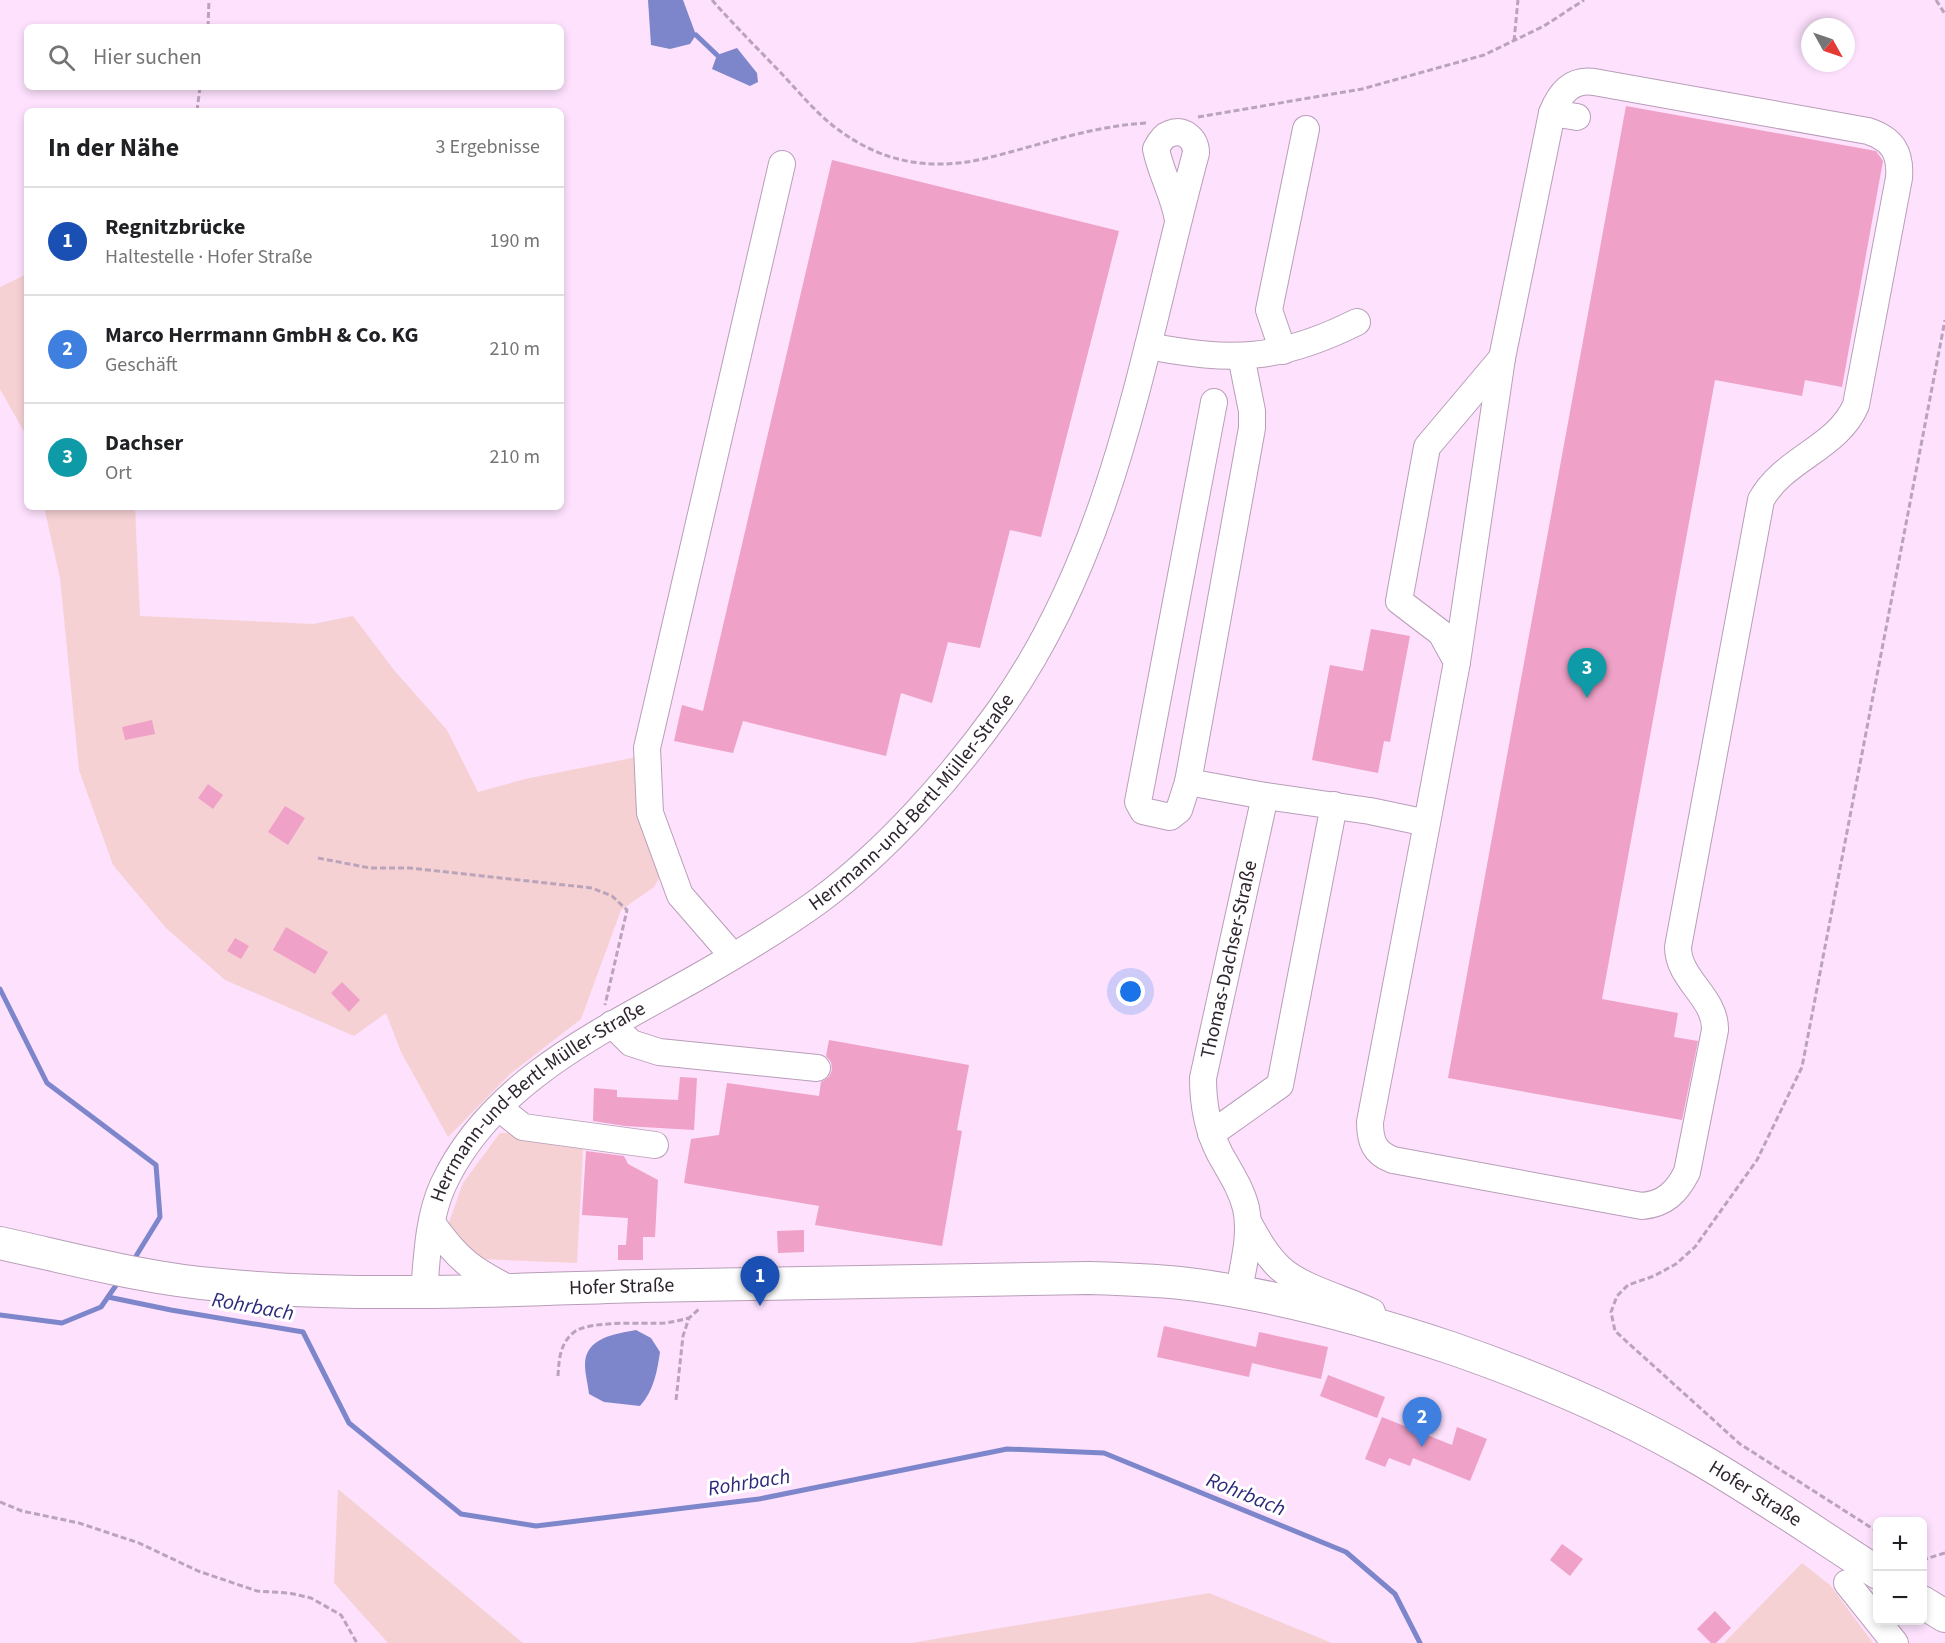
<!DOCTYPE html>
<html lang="de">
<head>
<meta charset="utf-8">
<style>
  :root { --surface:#fff; --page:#f2f2f2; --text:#202124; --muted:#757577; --line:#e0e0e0; --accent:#0b8043 }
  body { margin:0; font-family:"Source Sans 3",sans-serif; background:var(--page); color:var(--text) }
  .controls { position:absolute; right:18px; bottom:18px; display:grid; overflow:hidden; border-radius:9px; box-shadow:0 3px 9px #0003 }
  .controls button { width:54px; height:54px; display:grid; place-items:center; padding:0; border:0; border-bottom:2px solid var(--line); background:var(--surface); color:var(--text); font:30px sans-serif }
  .compass { position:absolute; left:1801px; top:18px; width:54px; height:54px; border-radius:50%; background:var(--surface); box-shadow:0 3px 9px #0003; rotate:130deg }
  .you { position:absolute; left:1131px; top:992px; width:21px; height:21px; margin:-15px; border:4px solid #fff; border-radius:50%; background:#1a73e8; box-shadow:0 0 0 9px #1a73e833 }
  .badge { display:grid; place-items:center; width:39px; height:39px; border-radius:50%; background:var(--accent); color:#fff; font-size:20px; font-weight:700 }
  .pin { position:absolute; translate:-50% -50px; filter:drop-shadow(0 2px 3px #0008) }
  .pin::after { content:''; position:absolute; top:32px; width:21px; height:18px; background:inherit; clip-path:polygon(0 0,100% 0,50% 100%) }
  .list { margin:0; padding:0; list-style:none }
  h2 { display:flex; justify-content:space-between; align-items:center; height:78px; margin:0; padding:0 24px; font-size:26px }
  h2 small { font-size:20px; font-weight:400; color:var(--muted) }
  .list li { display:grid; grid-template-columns:39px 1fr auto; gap:18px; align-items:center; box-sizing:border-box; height:108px; padding:0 24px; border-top:2px solid var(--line) }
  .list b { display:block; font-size:22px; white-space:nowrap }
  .list p { margin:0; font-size:20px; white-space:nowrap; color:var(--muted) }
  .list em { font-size:20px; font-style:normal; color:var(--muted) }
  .icon { flex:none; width:33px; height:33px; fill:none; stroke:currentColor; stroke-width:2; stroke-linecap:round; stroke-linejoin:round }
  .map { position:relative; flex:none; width:1945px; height:1643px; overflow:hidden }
  .search { position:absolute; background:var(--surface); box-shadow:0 3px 9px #0003; left:24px; top:24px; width:540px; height:66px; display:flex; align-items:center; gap:15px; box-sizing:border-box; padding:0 21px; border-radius:9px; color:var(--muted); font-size:22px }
  .panel { position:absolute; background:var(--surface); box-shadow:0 3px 9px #0003; left:24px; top:108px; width:540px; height:402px; border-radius:9px }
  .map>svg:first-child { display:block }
</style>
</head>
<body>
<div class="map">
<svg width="1945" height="1643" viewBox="0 0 1945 1643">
  <rect width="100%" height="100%" fill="#fde1fd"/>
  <g fill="#f6d1d4">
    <path d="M27,274V437L0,389V287Z"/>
    <path d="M44,507H135L140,616L313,624L353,616L394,670L447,730L478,792L525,779L637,757L664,870L654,887L621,910L581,1019L510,1074L448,1137L401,1052L386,1013L354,1036L225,980L165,927L113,865L79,770L60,578Z"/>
    <path d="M500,1133L584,1134L577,1263L480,1259L447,1228L463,1183Z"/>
    <path d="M338,1489L523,1643H388L334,1583Z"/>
    <path d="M1802,1563L1830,1585L1873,1643H1724Z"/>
    <path d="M1209,1593L1332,1643H911Z"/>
  </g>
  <g fill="#7e86cb">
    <path d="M648,0H683L696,35L690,44L670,49L651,45Z"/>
    <path d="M737,48L757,73L758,82L750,86L712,69L717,55Z"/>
    <path d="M636,1330L651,1338L660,1352C657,1372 654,1390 640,1406L604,1402L589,1394C588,1384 585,1374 585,1365C585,1337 616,1334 636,1330Z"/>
  </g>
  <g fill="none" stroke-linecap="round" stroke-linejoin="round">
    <g stroke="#7e86cb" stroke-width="5">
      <path d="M696,35L717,55"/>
      <path d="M0,989L47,1083L156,1165L160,1217L133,1261"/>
      <path d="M108,1297L171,1310L303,1332L349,1423L461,1514L536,1526L759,1499L1007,1449L1104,1453L1346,1552L1395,1594L1420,1643"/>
      <path d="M0,1315L62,1323L101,1307L119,1281"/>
    </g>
  </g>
  <g fill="#efa1c7">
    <path d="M1626,106L1876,151L1883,161L1842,387L1805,380L1802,396L1715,380L1602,999L1678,1013L1674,1037L1698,1041L1682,1120L1448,1078Z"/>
    <path d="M832,160L1119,231L1041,537L1010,530L980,648L948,642L932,703L901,693L886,756L743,721L733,753L674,741L682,705L703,711Z"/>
    <path d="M1371,629L1410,636L1390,742L1384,741L1378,773L1312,760L1330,665L1363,671Z"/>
    <path d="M152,720L155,734L125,740L122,727Z"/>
    <path d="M208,784L223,795L213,809L198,798Z"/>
    <path d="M285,806L305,818L288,845L268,832Z"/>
    <path d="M286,927L328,952L315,974L273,950Z"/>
    <path d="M235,938L249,946L241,959L227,951Z"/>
    <path d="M342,982L360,1000L349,1012L331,993Z"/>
    <path d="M829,1040L969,1065L957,1130L962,1131L942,1246L815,1225L819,1206L684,1183L691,1139L719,1135L727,1083L819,1096L821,1082L829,1077L832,1070L831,1062L826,1056Z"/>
    <path d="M680,1077L697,1078L694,1130L625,1126L593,1121L594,1088L617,1090V1097L678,1100Z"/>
    <path d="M586,1151L624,1156L628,1164L658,1180L655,1237H643V1260H618V1245H626L628,1218L582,1215Z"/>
    <path d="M804,1230V1252L778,1253L777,1231Z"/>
    <path d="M1164,1326L1256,1347L1259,1332L1328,1347L1321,1379L1252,1363L1249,1377L1157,1357Z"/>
    <path d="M1328,1375L1385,1397L1377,1418L1320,1396Z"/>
    <path d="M1382,1417L1452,1445L1457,1427L1487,1439L1470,1481L1413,1458L1410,1466L1389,1458L1385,1467L1365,1459Z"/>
    <path d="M1562,1544L1583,1559L1570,1576L1550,1560Z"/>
    <path d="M1715,1611L1731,1628L1716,1643H1711L1697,1629Z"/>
  </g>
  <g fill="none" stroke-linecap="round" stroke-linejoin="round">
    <defs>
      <g id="minor">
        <path d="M1552,113L1577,117"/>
        <path d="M1148,346C1232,362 1279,361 1357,322"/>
        <path d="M1283,351L1269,310L1306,129"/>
        <path d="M1241,356L1252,411V428L1188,782L1265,796"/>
        <path d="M1457,662L1441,633L1399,601L1427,447L1502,358"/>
        <path d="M1188,782L1179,810L1170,817L1143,811L1138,802L1214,402"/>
        <path d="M733,956L680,895L650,813L647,748L782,164"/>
        <path d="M612,1024L631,1043L659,1052L817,1068"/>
        <path d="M499,1108L523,1127L655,1145"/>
        <path d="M1211,1134L1280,1085L1334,805"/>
        <path d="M1248,1222C1257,1238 1266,1255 1280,1268C1303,1289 1344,1298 1372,1312"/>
        <path d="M432,1223C458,1260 472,1270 512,1290"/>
        <path id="s1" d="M1239,1291C1243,1265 1252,1236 1246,1208C1241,1188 1230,1172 1220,1154C1207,1129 1203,1105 1203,1078L1265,796L1370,811L1427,823L1457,662L1502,358L1552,113C1560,93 1571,79 1594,82L1868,131C1892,139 1901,152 1899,178L1856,405C1838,448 1783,459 1761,500L1678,947C1678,980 1716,997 1715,1030L1687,1172C1677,1192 1665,1204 1642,1206L1393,1160C1374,1153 1370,1141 1370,1122L1427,823"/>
        <path id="s2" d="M424,1292C427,1257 428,1218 443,1185C492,1079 607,1029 703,974C743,951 783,927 820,900C886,851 951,778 999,711C1117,546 1144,344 1196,153C1196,139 1184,128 1169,134C1163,136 1159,143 1156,149C1161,174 1174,195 1178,220"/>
        <path d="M1847,1583L1895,1643"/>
      </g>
      <g id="major">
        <path id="s3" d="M0,1243C73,1259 146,1279 221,1285C361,1298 503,1290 644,1286C792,1282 940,1280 1088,1278C1124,1279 1161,1280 1197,1285C1283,1297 1368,1320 1451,1348C1535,1377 1618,1412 1694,1456C1757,1492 1817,1534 1878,1573"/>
        <path d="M1922,1602L1945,1616"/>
      </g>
    </defs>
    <use href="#minor" stroke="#b89eb8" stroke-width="28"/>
    <use href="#major" stroke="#b89eb8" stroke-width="34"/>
    <g stroke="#baa4ba" stroke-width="3" stroke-dasharray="6 3" stroke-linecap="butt">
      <path d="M712,0C734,25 758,49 781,73C799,92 816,113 836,128C881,162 928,171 983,159C1038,146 1090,126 1147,123"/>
      <path d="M1936,0L1945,14"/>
      <path d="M208,27L209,0"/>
      <path d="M1514,41L1518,0"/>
      <path d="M197,111L200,87"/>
      <path d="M1198,117L1362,89L1484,55L1544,26L1584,0"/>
      <path d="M318,858L370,868H410L592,888L612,896L627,910L605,1005"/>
      <path d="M558,1376C559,1359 560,1344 573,1333C587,1320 644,1324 665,1323C673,1322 681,1320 689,1318"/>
      <path d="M676,1400L683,1336L689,1318L699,1309"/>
      <path d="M0,1502L22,1511L79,1523L139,1543L198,1571L257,1591L289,1593L311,1598L341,1615L357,1643"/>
      <path d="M1878,1532L1740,1444L1615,1331L1611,1312L1617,1296L1628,1285L1654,1276L1676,1264L1695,1247L1757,1160L1802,1067L1945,320"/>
      <path d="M1922,1560L1945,1553"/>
    </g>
    <use href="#minor" stroke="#fff" stroke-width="26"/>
    <use href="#major" stroke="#fff" stroke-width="32"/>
  </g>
  <g text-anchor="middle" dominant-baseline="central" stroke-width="6" stroke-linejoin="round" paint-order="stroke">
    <g font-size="20" fill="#2f252f" stroke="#fff">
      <text stroke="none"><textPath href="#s2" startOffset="723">Herrmann-und-Bertl-Müller-Straße</textPath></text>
      <text stroke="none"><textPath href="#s1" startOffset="344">Thomas-Dachser-Straße</textPath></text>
      <text stroke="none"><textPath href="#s2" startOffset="237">Herrmann-und-Bertl-Müller-Straße</textPath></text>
      <text stroke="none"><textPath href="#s3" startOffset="626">Hofer Straße</textPath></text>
      <text stroke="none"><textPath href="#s3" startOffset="1802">Hofer Straße</textPath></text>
    </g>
    <g font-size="21" font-style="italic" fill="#2d2a7c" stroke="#fff">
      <text transform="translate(253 1306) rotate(10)">Rohrbach</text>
      <text transform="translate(749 1482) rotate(-9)">Rohrbach</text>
      <text transform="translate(1246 1494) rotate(22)">Rohrbach</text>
    </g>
  </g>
</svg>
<div class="controls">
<button>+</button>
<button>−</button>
</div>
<svg class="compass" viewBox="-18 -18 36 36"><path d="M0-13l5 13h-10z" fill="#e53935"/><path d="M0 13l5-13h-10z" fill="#757577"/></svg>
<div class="you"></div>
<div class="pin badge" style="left:760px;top:1306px;background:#1a4fb4">1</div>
<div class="pin badge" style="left:1422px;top:1447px;background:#3f7fe0">2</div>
<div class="pin badge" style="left:1587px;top:698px;background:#0f9aa8">3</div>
<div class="search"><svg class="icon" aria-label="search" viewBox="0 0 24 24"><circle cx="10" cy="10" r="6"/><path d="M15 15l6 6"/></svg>Hier suchen</div>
<section class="panel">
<h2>In der Nähe<small>3 Ergebnisse</small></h2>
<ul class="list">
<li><span class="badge" style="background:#1a4fb4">1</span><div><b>Regnitzbrücke</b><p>Haltestelle · Hofer Straße</p></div><em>190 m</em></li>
<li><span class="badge" style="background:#3f7fe0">2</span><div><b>Marco Herrmann GmbH &amp; Co. KG</b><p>Geschäft</p></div><em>210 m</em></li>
<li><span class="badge" style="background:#0f9aa8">3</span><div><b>Dachser</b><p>Ort</p></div><em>210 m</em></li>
</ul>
</section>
</div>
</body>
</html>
